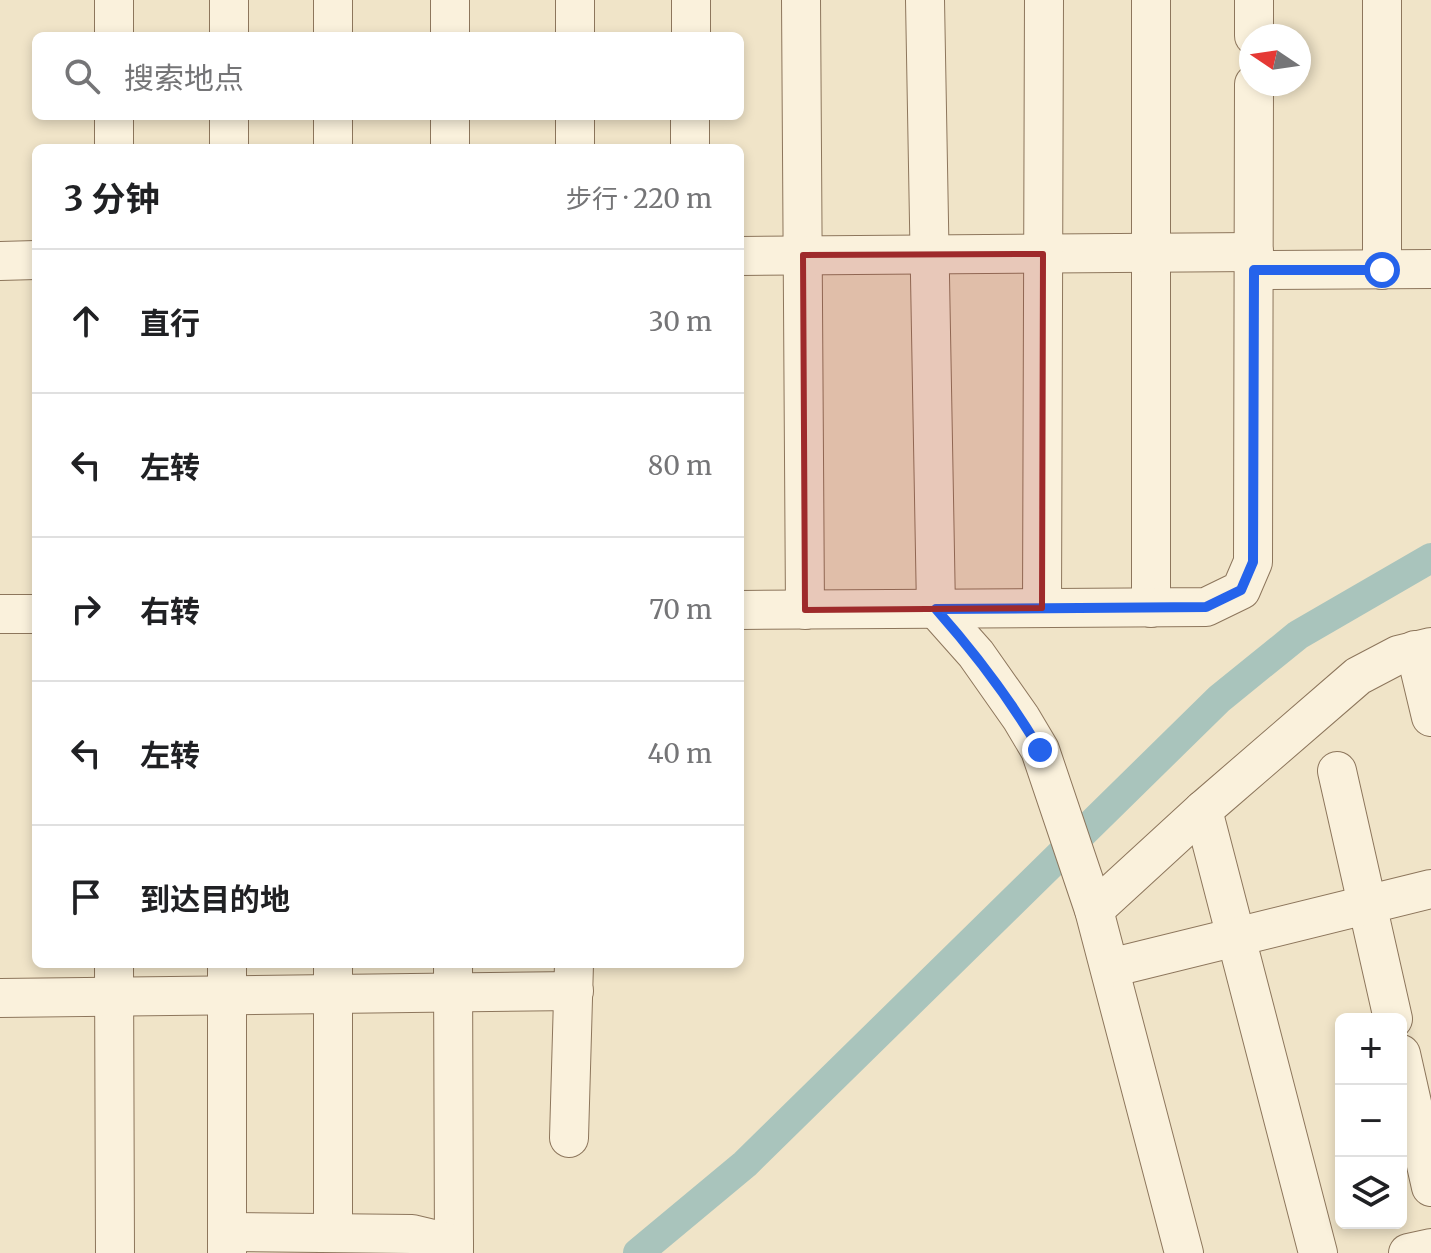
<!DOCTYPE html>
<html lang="zh">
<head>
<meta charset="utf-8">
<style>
  :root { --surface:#fff; --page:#f6f6f6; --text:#202124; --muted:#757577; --line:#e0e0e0 }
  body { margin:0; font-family:Merriweather,"Noto Sans SC",serif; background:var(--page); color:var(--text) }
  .controls { position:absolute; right:24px; bottom:24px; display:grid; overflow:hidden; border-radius:12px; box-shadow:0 4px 12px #0003 }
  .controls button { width:72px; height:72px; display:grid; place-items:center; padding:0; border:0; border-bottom:2px solid var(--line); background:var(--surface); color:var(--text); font:40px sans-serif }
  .compass { position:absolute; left:1239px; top:24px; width:72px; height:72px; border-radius:50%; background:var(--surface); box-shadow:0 4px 12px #0003; rotate:283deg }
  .stop { position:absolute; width:24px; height:24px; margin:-18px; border:6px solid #2563eb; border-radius:50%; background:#fff }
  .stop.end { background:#2563eb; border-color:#fff; box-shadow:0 2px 8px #0008 }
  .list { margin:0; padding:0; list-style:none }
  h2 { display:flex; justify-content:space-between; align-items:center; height:104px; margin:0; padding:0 32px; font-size:34px }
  h2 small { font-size:26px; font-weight:400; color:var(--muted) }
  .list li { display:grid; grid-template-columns:52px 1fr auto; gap:24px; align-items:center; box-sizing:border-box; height:144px; padding:0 32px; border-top:2px solid var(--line) }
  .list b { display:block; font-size:30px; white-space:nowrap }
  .list em { font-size:26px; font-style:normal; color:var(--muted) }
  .icon { flex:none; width:44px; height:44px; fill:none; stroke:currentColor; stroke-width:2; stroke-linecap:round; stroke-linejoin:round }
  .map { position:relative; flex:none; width:1431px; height:1253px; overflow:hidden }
  .search { position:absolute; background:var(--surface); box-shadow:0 4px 12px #0003; left:32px; top:32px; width:712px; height:88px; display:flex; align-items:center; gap:20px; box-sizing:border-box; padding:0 28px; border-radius:12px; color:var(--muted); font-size:30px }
  .panel { position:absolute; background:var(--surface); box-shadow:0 4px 12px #0003; left:32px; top:144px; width:712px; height:824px; border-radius:12px }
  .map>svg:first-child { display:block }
</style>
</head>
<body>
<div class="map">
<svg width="1431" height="1253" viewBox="0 0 1431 1253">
  <rect width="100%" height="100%" fill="#f0e4c8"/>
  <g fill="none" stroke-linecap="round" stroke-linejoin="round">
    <path stroke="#a9c4bc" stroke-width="30" d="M638,1253L745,1164L1219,699L1298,635L1431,558"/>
    <defs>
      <g id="minor">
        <path d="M114,0V36"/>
        <path d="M450,0V36"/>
        <path d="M801,0L805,610"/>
        <path d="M925,0L936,609L976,654L1021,718L1040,750L1094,910L1184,1253"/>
        <path d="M1151,0V608"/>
        <path d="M1382,0V270"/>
        <path d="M229,36V0"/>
        <path d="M333,36V0"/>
        <path d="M575,36V0"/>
        <path d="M691,36V0"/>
        <path d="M1254,36V0"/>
        <path d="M114,116V148"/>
        <path d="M450,116V148"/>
        <path d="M229,148V116"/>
        <path d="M333,148V116"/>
        <path d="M575,148V116"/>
        <path d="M690,148V116"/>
        <path d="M740,256L1254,252"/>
        <path d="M0,261L36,260"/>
        <path d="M1254,270L1431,269"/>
        <path d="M1042,608L1044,0"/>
        <path d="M740,610L1206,607L1241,590L1253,562L1254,84"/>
        <path d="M0,614H36"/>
        <path d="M1415,650L1431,717"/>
        <path d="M1337,771L1393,1019"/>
        <path d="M1203,810L1318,1253"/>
        <path d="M1094,910L1203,810L1358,676L1398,655L1431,647"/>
        <path d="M114,964L115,1253"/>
        <path d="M453,964L454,1253"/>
        <path d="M1110,968L1431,889"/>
        <path d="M0,998L574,991"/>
        <path d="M1401,1054L1431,1187"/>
        <path d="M569,1138L574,964"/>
        <path d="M227,1232L412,1234L454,1244"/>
        <path d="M333,1233V964"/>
        <path d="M227,1253V964"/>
        <path d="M1408,1253L1431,1248"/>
      </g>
    </defs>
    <use href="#minor" stroke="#8d765c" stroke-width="40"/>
    <use href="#minor" stroke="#faf1dc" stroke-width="38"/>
  </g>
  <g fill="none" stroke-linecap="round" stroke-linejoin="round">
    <path stroke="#2563eb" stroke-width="10" d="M1040,750C1010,699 975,653 936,609L1206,607L1241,590L1253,562L1254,270H1382"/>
  </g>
  <path fill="#9e2a2b" fill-opacity="0.2" stroke="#9e2a2b" stroke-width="6" stroke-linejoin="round" d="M1043,254L1042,608L805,610L803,255Z"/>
</svg>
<div class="controls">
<button>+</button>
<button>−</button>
<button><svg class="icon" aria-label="layers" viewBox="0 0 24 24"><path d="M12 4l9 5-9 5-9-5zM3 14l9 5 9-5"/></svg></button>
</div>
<svg class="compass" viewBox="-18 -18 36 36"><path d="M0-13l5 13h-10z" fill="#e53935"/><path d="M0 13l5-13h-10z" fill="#757577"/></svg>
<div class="stop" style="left:1382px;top:270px"></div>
<div class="stop end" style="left:1040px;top:750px"></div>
<div class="search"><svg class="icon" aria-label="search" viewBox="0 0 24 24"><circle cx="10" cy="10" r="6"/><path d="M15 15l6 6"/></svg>搜索地点</div>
<section class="panel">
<h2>3 分钟<small>步行 · 220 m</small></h2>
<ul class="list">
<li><svg class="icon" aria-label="ahead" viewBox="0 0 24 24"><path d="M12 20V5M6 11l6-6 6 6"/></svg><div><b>直行</b></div><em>30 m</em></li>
<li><svg class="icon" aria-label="left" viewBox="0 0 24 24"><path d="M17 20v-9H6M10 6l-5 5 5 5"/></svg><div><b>左转</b></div><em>80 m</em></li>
<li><svg class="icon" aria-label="right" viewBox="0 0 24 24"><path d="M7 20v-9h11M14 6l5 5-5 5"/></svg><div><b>右转</b></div><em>70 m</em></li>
<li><svg class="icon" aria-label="left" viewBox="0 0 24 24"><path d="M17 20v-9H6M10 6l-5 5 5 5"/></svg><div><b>左转</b></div><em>40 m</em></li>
<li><svg class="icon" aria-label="arrive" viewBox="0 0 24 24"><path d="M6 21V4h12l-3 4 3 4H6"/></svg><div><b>到达目的地</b></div></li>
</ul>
</section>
</div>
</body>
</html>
